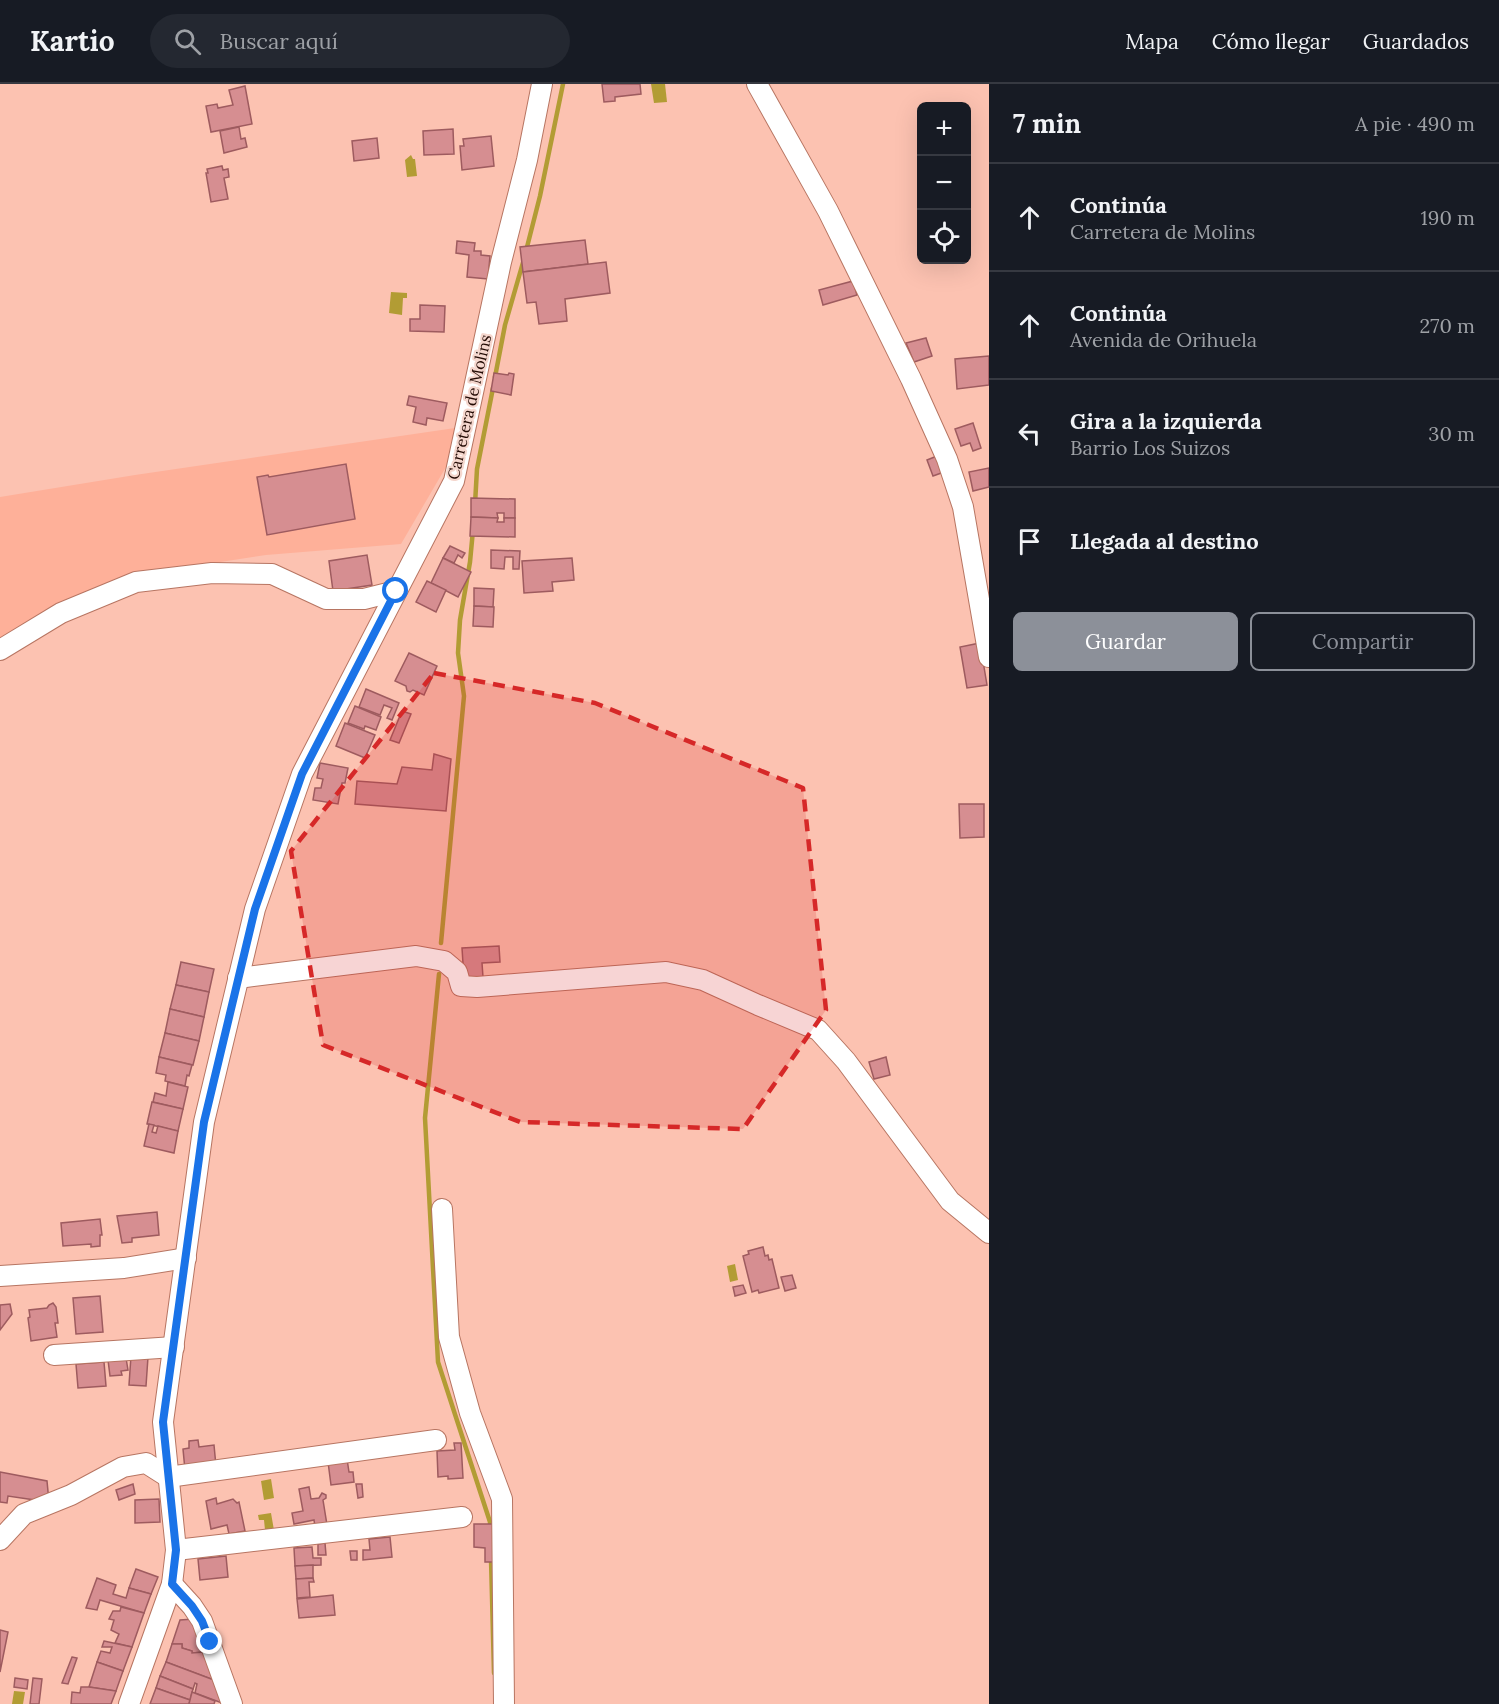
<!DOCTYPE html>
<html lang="es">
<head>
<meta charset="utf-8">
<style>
  :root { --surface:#171b24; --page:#242831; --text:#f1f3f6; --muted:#9ea1a6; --line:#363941; --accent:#8c9099 }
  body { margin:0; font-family:Lora,serif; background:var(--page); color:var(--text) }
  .controls { position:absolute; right:18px; top:18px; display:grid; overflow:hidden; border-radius:9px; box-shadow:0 6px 24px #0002 }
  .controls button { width:54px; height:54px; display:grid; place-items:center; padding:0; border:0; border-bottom:2px solid var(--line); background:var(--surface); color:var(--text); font:30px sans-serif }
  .stop { position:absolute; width:18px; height:18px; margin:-14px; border:4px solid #1a73e8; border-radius:50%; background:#fff }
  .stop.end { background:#1a73e8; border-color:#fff; box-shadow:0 2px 6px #0008 }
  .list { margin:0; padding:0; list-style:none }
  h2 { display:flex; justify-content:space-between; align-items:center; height:78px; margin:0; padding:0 24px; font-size:26px }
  h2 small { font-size:20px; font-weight:400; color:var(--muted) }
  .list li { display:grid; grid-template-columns:39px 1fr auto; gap:18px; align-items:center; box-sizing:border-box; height:108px; padding:0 24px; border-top:2px solid var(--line) }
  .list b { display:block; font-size:22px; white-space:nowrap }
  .list p { margin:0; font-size:20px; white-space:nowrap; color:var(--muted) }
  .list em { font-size:20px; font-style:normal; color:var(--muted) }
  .actions { display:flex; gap:12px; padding:18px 24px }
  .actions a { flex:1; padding:14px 0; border:2px solid var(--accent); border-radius:9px; text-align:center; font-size:21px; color:var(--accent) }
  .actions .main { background:var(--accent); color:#fff }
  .icon { flex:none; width:33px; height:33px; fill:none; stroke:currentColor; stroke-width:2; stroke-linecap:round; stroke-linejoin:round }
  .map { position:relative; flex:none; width:989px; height:1620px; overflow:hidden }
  header { display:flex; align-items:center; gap:36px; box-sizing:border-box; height:84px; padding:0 30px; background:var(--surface); border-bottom:2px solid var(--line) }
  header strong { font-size:28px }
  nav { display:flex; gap:33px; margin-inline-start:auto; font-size:21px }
  .search { width:420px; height:54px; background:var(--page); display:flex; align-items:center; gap:15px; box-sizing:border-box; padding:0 21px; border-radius:33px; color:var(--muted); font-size:22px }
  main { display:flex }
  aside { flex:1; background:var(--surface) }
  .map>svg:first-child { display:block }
</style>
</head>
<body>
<header>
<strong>Kartio</strong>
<div class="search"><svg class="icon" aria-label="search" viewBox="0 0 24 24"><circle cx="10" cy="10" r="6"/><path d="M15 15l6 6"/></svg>Buscar aquí</div>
<nav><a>Mapa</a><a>Cómo llegar</a><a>Guardados</a></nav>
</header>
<main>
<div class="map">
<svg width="989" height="1620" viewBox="0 0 989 1620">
  <rect width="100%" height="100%" fill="#fcc2b1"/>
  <path fill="#feb099" d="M455,344L450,376L401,460L266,471L117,494L0,557V413L135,391Z"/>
  <g fill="#b29c34">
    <path d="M651,0H665L667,18L654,19Z"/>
    <path d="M411,71L413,75H415L417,92L407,93L405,76Z"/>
    <path d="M391,208L407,209V214H403L402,231L389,229Z"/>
    <path d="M735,1180L738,1196L730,1198L727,1182Z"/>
    <path d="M271,1395L274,1414L264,1416L261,1397Z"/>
    <path d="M271,1429L275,1452L265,1446L264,1436H259L258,1431Z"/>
    <path d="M14,1607L25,1608L23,1620H12Z"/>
  </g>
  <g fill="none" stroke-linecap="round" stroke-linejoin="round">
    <g stroke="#b29c34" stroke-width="4.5">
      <path d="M526,167L540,112L563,0"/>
      <path d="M495,293L505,241L524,175"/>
      <path d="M475,420L477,385L493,304"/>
      <path d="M441,859L464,612L458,569L460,536L470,478L473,446"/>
      <path d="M439,890L425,1034L438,1278L490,1438V1445"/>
      <path d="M491,1475L494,1589"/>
    </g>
  </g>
  <g fill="#d68e91" stroke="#9e5b5f" stroke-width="1.5">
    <path d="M602,0H640L641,10L615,13V17L604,18Z"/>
    <path d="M245,2L252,40L211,48L206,22L217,20L218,24L233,21L229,6Z"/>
    <path d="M239,43L241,55L245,54L247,63L224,69L220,47Z"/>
    <path d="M453,45L454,70L424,71L423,47Z"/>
    <path d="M491,52L494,82L462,86L460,62H464L463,55Z"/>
    <path d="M377,54L379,74L354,77L352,57Z"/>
    <path d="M222,82L223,86L228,85L229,93L224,94L228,115L211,118L206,89H208L207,85Z"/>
    <path d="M585,156L588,180L523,188L520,163Z"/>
    <path d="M457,157L475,159L474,167H481V171L490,172L488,195L467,193L469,171L456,169Z"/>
    <path d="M606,178L610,209L565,215L567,237L539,240L536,218L527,219L523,188Z"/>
    <path d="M853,197L857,211L823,221L819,206Z"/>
    <path d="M420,221L445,222L444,248L410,247V235H420Z"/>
    <path d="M926,254L932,272L914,278L906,259Z"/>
    <path d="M989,272V301L957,305L955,275Z"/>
    <path d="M494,289L508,291L509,289L514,290L511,311L491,307Z"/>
    <path d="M409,312L447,319L443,337L427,334L426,341L413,338L416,323L407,321Z"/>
    <path d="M973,339L981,364L973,367L970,359L961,362L955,345Z"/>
    <path d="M937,372L944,388L933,392L927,376Z"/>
    <path d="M346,380L355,435L267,451L257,393L268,391L269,393Z"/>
    <path d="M989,384V403L973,407L969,388Z"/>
    <path d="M471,414L515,415V434H504V429H497L498,434L471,433Z"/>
    <path d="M471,433L498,434L497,438H504V434H515V453L470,452Z"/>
    <path d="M450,462L465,469L462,474L458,471L454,479L443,474Z"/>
    <path d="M491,466L520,467L519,485H513V473H505L504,485L491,484Z"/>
    <path d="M367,471L372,501L333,507L329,477Z"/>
    <path d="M443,474L471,488L458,513L431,499Z"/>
    <path d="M572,474L574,496L552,498L553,507L524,509L522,477Z"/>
    <path d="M427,497L446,506L436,528L416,518Z"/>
    <path d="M474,504L494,505L493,523L474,522Z"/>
    <path d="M474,522L494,523L493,543L473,542Z"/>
    <path d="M980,559L987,601L967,604L960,563Z"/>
    <path d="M409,569L437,582L424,611L413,606L410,608L407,607L406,602L395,597Z"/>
    <path d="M366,605L399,619L392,636L387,634L392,624L384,621L380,631L359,623Z"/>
    <path d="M355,622L381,633L376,646L365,642L364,645L348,639Z"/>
    <path d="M402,627L411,630L399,659L390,656Z"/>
    <path d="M345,639L375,651L365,674L336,662Z"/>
    <path d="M434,670L451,675L446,727L355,720L357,697L397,700L402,683L432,686Z"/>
    <path d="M320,679L348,684L345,699H342L338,720L313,716L315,704H321L323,695L317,694Z"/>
    <path d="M959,720H984V753L960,754Z"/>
    <path d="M499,862L500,878L482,879L483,893L464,895L462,864Z"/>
    <path d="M181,878L214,885L209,908L176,901Z"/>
    <path d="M176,901L209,908L204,933L170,925Z"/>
    <path d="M170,925L204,933L199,957L165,949Z"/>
    <path d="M165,949L199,957L193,981L159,973Z"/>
    <path d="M159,973L192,981L189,992L187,991L185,1002L165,997L166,991L156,989Z"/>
    <path d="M886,973L890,991L874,995L869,978Z"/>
    <path d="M168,998L188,1003L183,1025L153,1018L155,1009L166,1012Z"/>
    <path d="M152,1018L183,1025L178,1047L147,1040Z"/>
    <path d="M149,1040L154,1041L152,1048L156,1049L158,1042L178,1047L174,1069L144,1062Z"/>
    <path d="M157,1128L159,1151L132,1154V1158L122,1159L117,1132Z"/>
    <path d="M100,1135L102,1151H100V1162L91,1163V1160L63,1162L61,1139Z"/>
    <path d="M763,1163L765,1172L768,1171L769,1176L772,1175L779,1204L759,1209L758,1206L752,1208L743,1172L749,1170L748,1167Z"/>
    <path d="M792,1191L796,1204L785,1207L781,1193Z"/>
    <path d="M743,1201L746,1209L735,1212L733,1203Z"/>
    <path d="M100,1212L103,1248L76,1250L73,1214Z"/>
    <path d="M53,1219L56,1223L58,1239H55L57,1253L31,1257L28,1234L30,1233L29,1226L47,1224L49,1221Z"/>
    <path d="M10,1220L12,1230L0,1246V1221Z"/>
    <path d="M131,1272L148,1273L146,1302L129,1301Z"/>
    <path d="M126,1274L128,1286L121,1287L122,1291L110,1292L108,1276Z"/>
    <path d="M104,1278L106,1302L78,1304L76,1280Z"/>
    <path d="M198,1356L199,1363L214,1361L216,1382L185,1386L183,1365L189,1364V1357Z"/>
    <path d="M454,1359H461L463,1394L448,1395V1392L438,1393L437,1367L455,1366Z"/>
    <path d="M347,1375L349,1388H353L354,1398L331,1401L328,1378Z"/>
    <path d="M0,1388L47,1397L49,1418L8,1412L7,1419L0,1418Z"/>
    <path d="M133,1400L135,1410L119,1416L116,1406Z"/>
    <path d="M356,1400H362L363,1413L358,1414Z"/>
    <path d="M309,1403L311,1415L319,1414L322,1409L326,1411V1414L323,1416L327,1441L315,1443L314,1436L294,1440L292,1429L303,1427L299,1405Z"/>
    <path d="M216,1414L217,1420L233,1415L237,1419L239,1418L245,1447L229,1450L227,1441L211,1445L206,1417Z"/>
    <path d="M159,1415L160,1438L135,1439V1416Z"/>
    <path d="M474,1440H494L495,1478H485V1464L474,1463Z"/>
    <path d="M390,1453L392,1473L363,1476V1466H370L369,1455Z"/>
    <path d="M325,1459L326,1471H318V1460Z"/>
    <path d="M312,1463L313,1474H321V1481L295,1482L294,1464Z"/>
    <path d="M350,1467H357V1476H351Z"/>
    <path d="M226,1472L228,1493L200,1496L198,1475Z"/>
    <path d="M313,1481V1494L296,1495L295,1482Z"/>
    <path d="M136,1485L158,1493L151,1510L129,1504Z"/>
    <path d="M97,1494L116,1501L113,1510L126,1514L129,1504L151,1510L144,1529L100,1516L97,1526L86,1524Z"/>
    <path d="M313,1494L314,1498H309L310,1513L297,1514L296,1495Z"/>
    <path d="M333,1511L335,1531L299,1534L297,1515Z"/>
    <path d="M121,1523L144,1529L132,1563L115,1559L119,1550L111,1546L114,1536L109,1535L113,1527H120Z"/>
    <path d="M194,1535L204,1568L192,1569V1567L182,1564V1560H172L180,1536Z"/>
    <path d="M0,1546L8,1548L0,1588Z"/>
    <path d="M104,1557L132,1563L123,1587L97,1578L101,1567L110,1569L112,1563H102Z"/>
    <path d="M172,1560H182V1564L192,1567V1569L204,1568L214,1596L166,1578Z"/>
    <path d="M72,1573L77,1574L68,1600L62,1599Z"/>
    <path d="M97,1578L123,1587L116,1607L89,1603Z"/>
    <path d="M166,1578L214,1596L222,1619L195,1609L197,1600L195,1599L193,1605L160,1592Z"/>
    <path d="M160,1592L193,1605L190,1616L156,1604Z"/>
    <path d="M15,1594L28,1596L27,1605L14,1603Z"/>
    <path d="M33,1594L42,1595L39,1620H30Z"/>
    <path d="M81,1603H89L116,1607L111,1620H71L72,1608L80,1609Z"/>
    <path d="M156,1604L190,1616L189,1620H150Z"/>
    <path d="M192,1608L215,1617L214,1620H189Z"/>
  </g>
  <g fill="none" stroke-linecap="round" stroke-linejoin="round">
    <defs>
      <g id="minor">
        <path d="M757,0L828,127L911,295L947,375L963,423L989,573"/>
        <path d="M0,566L61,529L136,498L212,489L272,490L326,515H364L396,507"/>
        <path d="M238,894L416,872L444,877L457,888L461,902L477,903L666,888L703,896L758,921L818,946L846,977L950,1117L989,1149"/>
        <path d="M442,1125L449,1253L470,1329L502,1415L504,1620"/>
        <path d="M0,1192L124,1184L186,1174"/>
        <path d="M54,1271L174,1263"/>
        <path d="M0,1456L24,1430L71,1411L123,1383L146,1379L168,1393L436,1356"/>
        <path d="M176,1466L462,1433"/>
        <path d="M172,1500L192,1522L202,1537L232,1620"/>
        <path d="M129,1620L172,1500L176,1466L163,1338L204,1038L255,825L302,690L454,397L501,178L527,76L542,0"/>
      </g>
    </defs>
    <use href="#minor" stroke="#b77562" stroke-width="22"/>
    <use href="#minor" stroke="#fff" stroke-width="20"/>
  </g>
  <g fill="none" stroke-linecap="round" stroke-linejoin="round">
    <path stroke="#1a73e8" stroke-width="8" d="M210,1558L202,1537L192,1522L172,1500L176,1466L163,1338L204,1038L255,825L302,690L396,507"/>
  </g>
  <path fill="#d62828" fill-opacity="0.2" stroke="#d62828" stroke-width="4.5" stroke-dasharray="12 8" stroke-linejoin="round" d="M434,589L595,619L803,704L826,926L743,1045L520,1038L323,961L291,767Z"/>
  <g text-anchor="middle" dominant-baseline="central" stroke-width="4.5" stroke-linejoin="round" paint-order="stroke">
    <g font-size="16" fill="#230b05" stroke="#f5d7ce">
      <text transform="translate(469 323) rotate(-77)">Carretera de Molins</text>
    </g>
  </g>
</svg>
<div class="controls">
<button>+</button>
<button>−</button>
<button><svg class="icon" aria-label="locate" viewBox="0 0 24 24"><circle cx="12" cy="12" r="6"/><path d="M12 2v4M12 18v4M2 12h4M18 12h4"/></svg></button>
</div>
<div class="stop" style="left:396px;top:507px"></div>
<div class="stop end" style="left:210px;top:1558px"></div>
</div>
<aside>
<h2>7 min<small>A pie · 490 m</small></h2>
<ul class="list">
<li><svg class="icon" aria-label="ahead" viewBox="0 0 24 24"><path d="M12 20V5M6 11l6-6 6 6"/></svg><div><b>Continúa</b><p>Carretera de Molins</p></div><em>190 m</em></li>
<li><svg class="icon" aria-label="ahead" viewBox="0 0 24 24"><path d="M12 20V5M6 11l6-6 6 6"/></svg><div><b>Continúa</b><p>Avenida de Orihuela</p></div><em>270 m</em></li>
<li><svg class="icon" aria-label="left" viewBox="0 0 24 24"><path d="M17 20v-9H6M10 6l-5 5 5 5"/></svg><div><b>Gira a la izquierda</b><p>Barrio Los Suizos</p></div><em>30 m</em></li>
<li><svg class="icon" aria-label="arrive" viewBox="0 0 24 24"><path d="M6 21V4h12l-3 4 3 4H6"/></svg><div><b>Llegada al destino</b></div></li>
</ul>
<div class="actions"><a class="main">Guardar</a><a>Compartir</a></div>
</aside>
</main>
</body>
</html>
